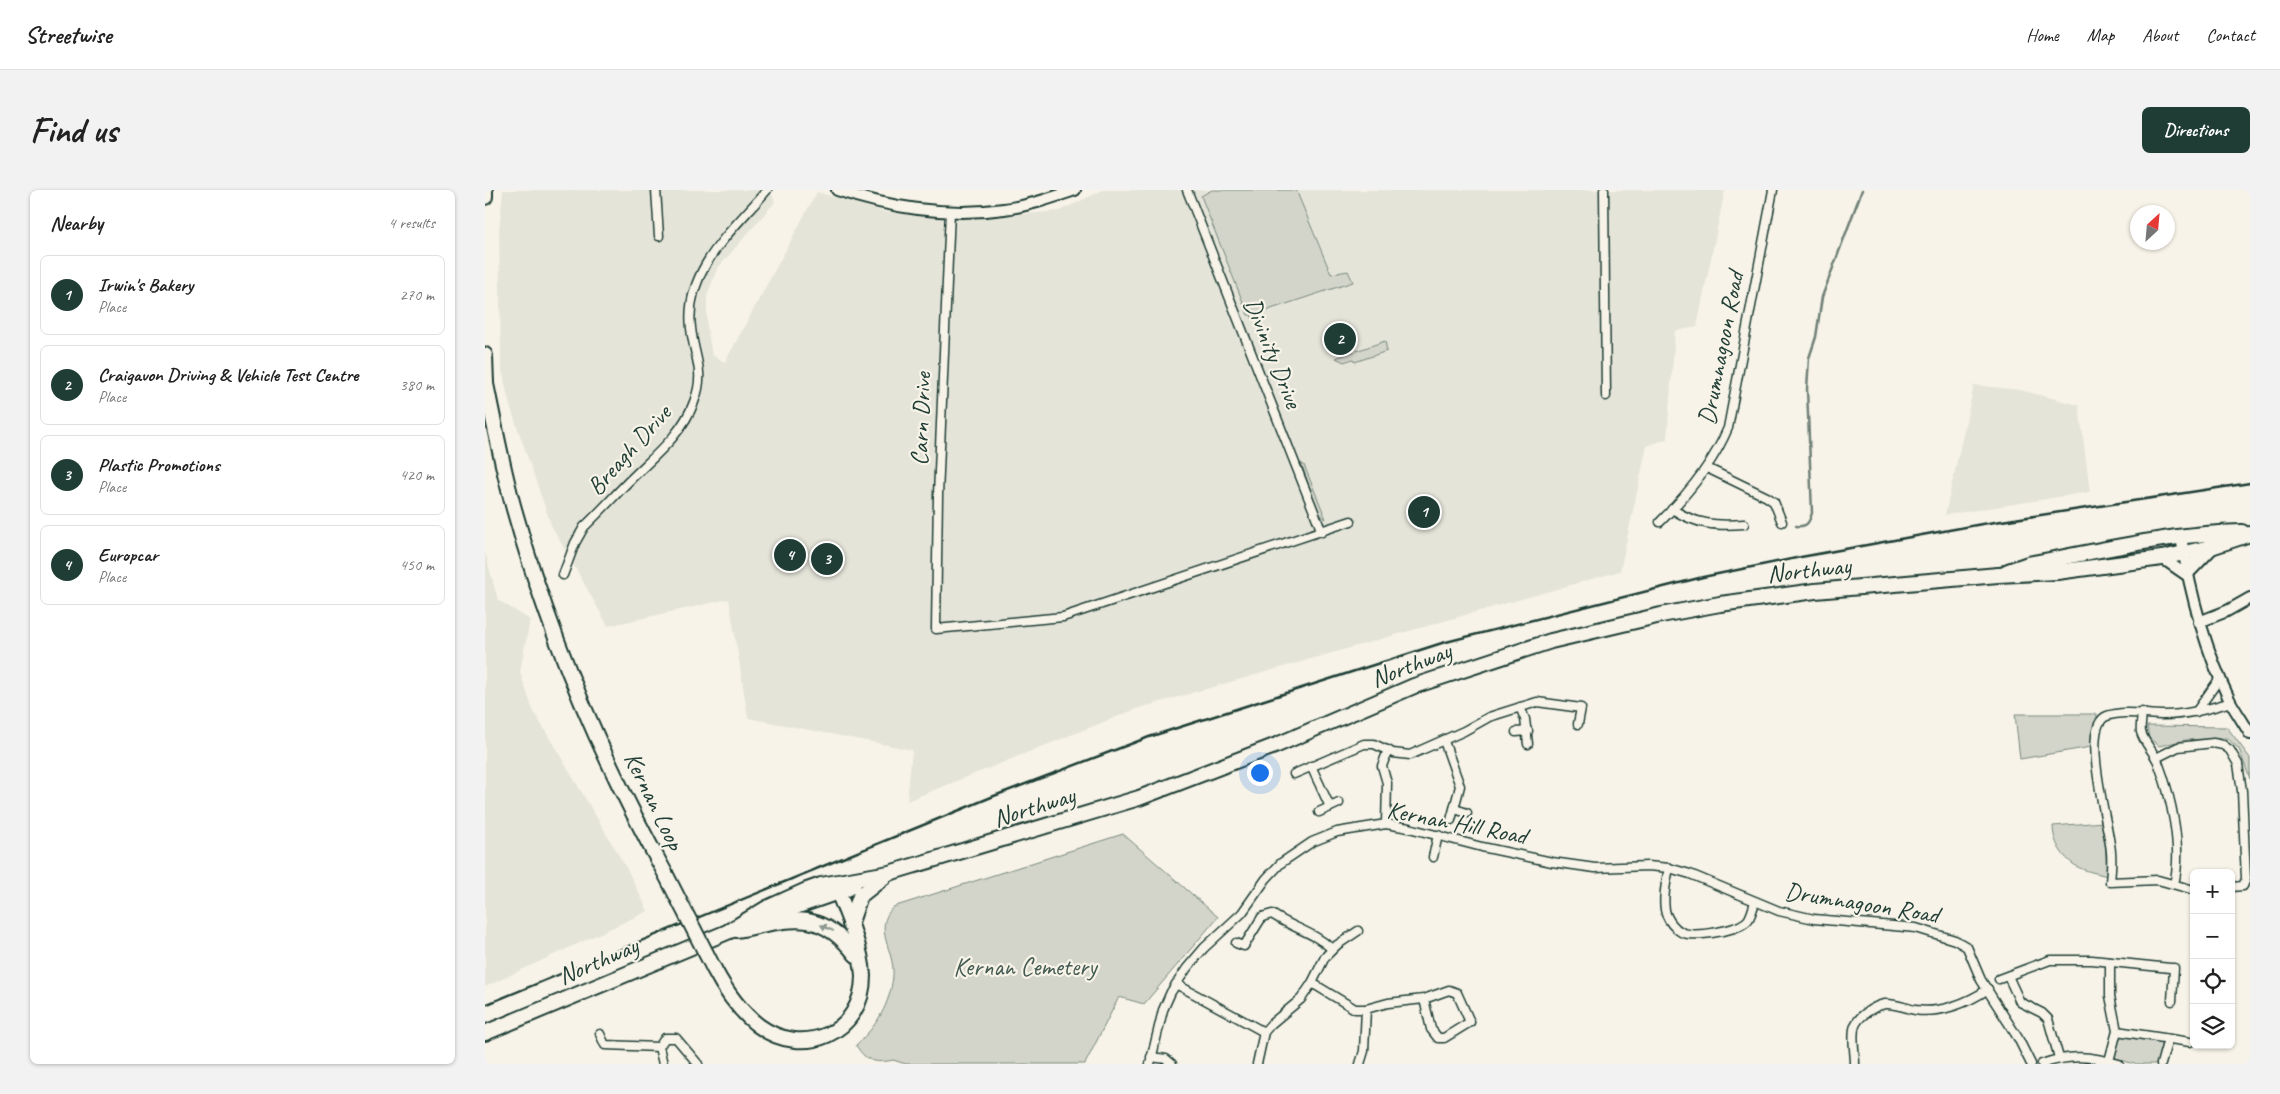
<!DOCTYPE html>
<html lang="en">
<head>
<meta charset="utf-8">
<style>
  :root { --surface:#fff; --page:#f2f2f2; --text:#222; --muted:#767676; --line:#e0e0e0; --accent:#1f3d34 }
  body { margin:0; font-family:Caveat,sans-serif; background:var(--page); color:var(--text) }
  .controls { position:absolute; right:15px; bottom:15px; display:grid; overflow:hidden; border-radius:8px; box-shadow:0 1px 4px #0004 }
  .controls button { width:45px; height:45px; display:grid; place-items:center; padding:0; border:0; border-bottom:1px solid var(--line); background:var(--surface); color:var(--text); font:25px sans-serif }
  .compass { position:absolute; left:1645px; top:15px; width:45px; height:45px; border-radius:50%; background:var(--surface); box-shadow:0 1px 4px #0004; rotate:26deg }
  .you { position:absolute; left:774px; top:582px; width:18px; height:18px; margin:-12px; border:4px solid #fff; border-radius:50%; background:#1a73e8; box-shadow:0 0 0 8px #1a73e833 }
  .badge { display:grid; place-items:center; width:32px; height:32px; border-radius:50%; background:var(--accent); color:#fff; font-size:16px; font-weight:700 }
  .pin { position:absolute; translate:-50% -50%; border:2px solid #fff; box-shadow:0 1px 5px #0006 }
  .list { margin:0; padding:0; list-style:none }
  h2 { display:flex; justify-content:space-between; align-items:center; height:65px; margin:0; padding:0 20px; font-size:21px }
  h2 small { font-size:16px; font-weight:400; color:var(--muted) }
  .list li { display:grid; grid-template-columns:32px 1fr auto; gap:15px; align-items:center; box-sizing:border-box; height:80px; margin:0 10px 10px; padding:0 10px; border:1px solid var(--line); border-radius:8px }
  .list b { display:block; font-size:19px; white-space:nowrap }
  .list p { margin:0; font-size:16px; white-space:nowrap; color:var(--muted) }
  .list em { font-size:16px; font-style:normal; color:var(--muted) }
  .icon { flex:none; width:28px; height:28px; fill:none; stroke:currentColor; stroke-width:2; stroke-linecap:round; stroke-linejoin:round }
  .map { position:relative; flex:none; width:1765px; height:874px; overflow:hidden; border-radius:8px }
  header { display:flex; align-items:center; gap:30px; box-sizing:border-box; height:70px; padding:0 25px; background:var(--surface); border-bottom:1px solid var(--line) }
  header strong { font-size:24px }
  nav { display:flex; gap:28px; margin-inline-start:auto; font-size:18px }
  .intro { display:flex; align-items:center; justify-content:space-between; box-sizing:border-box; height:120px; padding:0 30px }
  h1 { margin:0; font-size:35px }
  .button { padding:12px 22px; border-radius:8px; background:var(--accent); color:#fff; font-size:18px; font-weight:700 }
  main { display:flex; gap:30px; padding:0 30px }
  aside { flex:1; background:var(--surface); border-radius:8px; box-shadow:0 1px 4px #0004 }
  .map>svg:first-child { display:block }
</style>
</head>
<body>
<header>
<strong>Streetwise</strong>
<nav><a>Home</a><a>Map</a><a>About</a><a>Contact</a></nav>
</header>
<div class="intro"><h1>Find us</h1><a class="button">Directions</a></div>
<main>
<aside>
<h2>Nearby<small>4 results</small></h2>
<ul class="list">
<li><span class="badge">1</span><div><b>Irwin's Bakery</b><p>Place</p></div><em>270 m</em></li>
<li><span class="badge">2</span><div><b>Craigavon Driving &amp; Vehicle Test Centre</b><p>Place</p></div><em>380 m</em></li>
<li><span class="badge">3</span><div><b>Plastic Promotions</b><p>Place</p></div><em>420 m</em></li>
<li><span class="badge">4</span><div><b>Europcar</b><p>Place</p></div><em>450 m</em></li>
</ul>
</aside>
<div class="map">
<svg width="1765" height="874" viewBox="0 0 1765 874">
  <rect width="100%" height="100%" fill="#f7f3e8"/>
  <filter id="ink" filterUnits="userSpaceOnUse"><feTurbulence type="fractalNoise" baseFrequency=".02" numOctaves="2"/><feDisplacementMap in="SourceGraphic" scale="10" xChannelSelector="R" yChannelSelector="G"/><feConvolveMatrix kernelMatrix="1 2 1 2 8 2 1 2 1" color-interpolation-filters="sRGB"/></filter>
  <g filter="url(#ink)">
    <g fill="#e5e4d9">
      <path d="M18,0H285L290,12L232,79L222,106V137L227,165L240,172L332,2L400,22L484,29L574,21L618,0H1240L1212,137L1190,141L1182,249L1162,256L1135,381L651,519L422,611L427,560L263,528L244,409L123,436L66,335L25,216L16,176L14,41Z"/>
      <path d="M1489,195L1535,200L1594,215L1605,302L1460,325Z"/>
      <path d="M0,362L13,410L45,430L35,482L48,520L141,677L163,721L0,797Z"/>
    </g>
    <g fill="#d3d5ca" stroke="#79897f">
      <path d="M727,0H811L846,84L863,81L868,92L786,119L768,129L766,125H763L716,6Z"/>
      <path d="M900,151L902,161L870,172L868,169L859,172L851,168Z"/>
      <path d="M816,273L819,275L841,329L834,324Z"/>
      <path d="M1530,524H1611L1613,529L1606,544V557L1535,569Z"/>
      <path d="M1662,536L1742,537L1765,568V589L1754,559L1742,548L1701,550L1674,556L1664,548Z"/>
      <path d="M1619,632L1622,686C1612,683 1599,681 1591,676C1577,667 1568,652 1568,636Z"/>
      <path d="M638,644L733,727L659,814L634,807L600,874H421L408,870C390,874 380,871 371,855C392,836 405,814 408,786C410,759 387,740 408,717Z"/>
      <path d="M1637,843L1673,850L1678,858L1672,874H1650L1631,869L1629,865L1634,845Z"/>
    </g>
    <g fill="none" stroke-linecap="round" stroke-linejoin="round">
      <path stroke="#6f8077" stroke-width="2.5" d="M1311,336C1322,337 1324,333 1327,323L1322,199L1324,168L1331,147L1337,107L1377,0"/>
      <defs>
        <g id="street">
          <path d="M171,0L174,46"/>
          <path d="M702,0L837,342"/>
          <path d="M1119,0L1121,206"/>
          <path d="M465,21L453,305L451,439L578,427L866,331"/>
          <path d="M1222,278L1282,307L1289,312L1297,332"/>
          <path d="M1187,319C1212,335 1231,336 1259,334"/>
          <path d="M1175,332C1202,305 1228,274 1243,238L1288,0"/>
          <path d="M78,385L90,353L99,337C115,322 129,306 144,291C168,267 197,245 209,212C221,181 209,168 206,138C199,80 248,40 282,0"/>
          <path d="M1035,517L1040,529L1043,554"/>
          <path d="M1657,522C1657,528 1655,536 1656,542C1659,553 1669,562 1673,572C1686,606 1698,658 1689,694"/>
          <path d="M1711,522L1735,488"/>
          <path d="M1031,542L1043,541"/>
          <path d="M959,551L975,596L966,630"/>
          <path d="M1671,568L1693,557L1728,553L1738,555L1745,560L1753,574L1757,601L1761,689L1758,696L1746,697"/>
          <path d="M826,576L845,617"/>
          <path d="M809,584L879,554H889L908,563L925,565L979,541L1004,527L1052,512L1096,518L1093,534"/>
          <path d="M970,619L982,623"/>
          <path d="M834,622L854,613"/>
          <path d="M901,634L902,593L897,576L903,560"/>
          <path d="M948,667L953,645"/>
          <path d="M1184,678C1181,692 1177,711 1181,724C1184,731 1189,738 1196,742C1209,748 1253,741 1263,730C1266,726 1268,718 1270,712"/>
          <path d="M1709,700L1673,690L1625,692C1626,682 1627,672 1626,662C1625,639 1594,536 1622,526C1640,520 1660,525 1679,525C1702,525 1724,519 1746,512"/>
          <path d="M751,753L759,756L777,727L787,724C807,738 829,742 847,759"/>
          <path d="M1523,786L1535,812L1557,823L1563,829L1574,868"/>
          <path d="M1514,789L1565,770H1607L1685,778H1689L1687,811"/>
          <path d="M827,793L870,819H881L879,861L875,874"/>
          <path d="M691,794L779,842"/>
          <path d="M881,819L903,813L939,809L964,800L972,803L985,832L959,848H953L946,839L939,809"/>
          <path d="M1632,841L1705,852"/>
          <path d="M115,844L120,855L174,857"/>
          <path d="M666,867L681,869L687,874"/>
          <path d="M1624,871L1632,841L1625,806V772"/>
          <path d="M178,874L174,857L180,848H191L213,874"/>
          <path d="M665,874L678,820L686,802L702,778L719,758L757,723L781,689L796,673L827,652L852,642L901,634L924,638L997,657L1067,672L1110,678L1163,676L1184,678L1205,684L1294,721L1329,729L1431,738L1470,750L1482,757L1496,790L1533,848L1546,874"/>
          <path d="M772,874L779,842L786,834L816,809L827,793L840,767L852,755L873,741"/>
          <path d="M1370,874C1370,863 1367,850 1369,839C1371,827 1389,816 1400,814C1409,813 1421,818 1430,820C1454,824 1483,813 1503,799"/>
          <path d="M1557,874C1584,864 1606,866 1634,874"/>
          <path d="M1676,874L1683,849"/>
        </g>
        <g id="secondary">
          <path d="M352,0C404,18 464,27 519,19C543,16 566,8 590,0"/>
          <path d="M1696,347C1705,403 1720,459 1745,511C1751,522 1759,533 1765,544"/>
          <path d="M1677,368L1703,386"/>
          <path d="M1714,432L1742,421L1765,408"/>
        </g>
        <g id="highway">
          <path d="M0,7V0"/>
          <path d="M0,165L1,194"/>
          <path d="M0,189C9,233 17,276 29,319C64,445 117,569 180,683"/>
          <path d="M1523,381L1543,374C1614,361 1686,343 1757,342"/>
          <path d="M1702,382L1726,357"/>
          <path d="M279,728L362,699L369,694"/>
          <path d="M365,735L375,706L399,687"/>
          <path d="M252,740C304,730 333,716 371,765"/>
          <path d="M244,741L282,718L322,700L336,695L404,683L654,608L792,555L929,496L1066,451L1176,425L1235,414L1330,401L1513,385L1572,382L1677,368L1726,357L1765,344"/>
          <path d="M229,779C240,800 254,821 274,836C318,868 378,844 378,786C377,758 361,721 350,695"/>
          <path d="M0,843L252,738"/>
        </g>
      </defs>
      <use href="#street" stroke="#1f3d34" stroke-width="11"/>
      <use href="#secondary" stroke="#1f3d34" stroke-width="14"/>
      <use href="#highway" stroke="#1f3d34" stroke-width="18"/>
      <use href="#street" stroke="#f7f3e8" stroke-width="8"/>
      <use href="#secondary" stroke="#f7f3e8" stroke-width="10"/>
      <use href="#highway" stroke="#f7f3e8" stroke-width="14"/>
      <path stroke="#1f3d34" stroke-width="2.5" d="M0,815L509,606L664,547L957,453L1218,387L1316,367L1497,334L1765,293"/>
      <defs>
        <path id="highway-bridge" d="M180,683L229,779"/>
      </defs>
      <use href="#highway-bridge" stroke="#1f3d34" stroke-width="18" stroke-linecap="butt"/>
      <use href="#highway-bridge" stroke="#f7f3e8" stroke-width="14"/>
    </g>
    <defs><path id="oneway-solid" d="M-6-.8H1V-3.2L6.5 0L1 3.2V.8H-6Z" transform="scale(1.25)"/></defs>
    <use fill="#8b988e" href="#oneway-solid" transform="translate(342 738) rotate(-155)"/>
  </g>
  <g text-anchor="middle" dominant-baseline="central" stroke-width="4.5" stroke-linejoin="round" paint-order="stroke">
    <g font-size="25" fill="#1f3d34" stroke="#f7f3e8">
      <text transform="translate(1236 158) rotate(-79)">Drumnagoon Road</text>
      <text transform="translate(788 163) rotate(68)">Divinity Drive</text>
      <text transform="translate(436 229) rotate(-88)">Carn Drive</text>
      <text transform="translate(144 260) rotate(-48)">Breagh Drive</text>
      <text transform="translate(1324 380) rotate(-6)">Northway</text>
      <text transform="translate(926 475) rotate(-21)">Northway</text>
      <text transform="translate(169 611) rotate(64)">Kernan Loop</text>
      <text transform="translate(549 617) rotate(-17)">Northway</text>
      <text transform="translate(972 633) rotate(11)">Kernan Hill Road</text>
      <text transform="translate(1377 713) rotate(9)">Drumnagoon Road</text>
      <text transform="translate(113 771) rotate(-23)">Northway</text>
    </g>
    <g font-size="25" fill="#435b52" stroke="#f7f3e8">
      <text x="540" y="777">Kernan Cemetery</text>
    </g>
  </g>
</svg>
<div class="controls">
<button>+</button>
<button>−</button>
<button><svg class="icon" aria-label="locate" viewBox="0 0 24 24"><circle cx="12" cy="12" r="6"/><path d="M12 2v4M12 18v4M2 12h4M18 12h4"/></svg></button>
<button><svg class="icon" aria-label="layers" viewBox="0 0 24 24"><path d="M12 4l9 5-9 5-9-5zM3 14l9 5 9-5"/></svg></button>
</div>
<svg class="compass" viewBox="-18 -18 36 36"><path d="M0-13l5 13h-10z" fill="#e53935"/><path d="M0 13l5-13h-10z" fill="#767676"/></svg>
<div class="you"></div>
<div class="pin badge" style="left:939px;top:322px">1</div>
<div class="pin badge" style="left:855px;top:149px">2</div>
<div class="pin badge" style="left:342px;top:369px">3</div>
<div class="pin badge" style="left:305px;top:365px">4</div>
</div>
</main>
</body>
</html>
